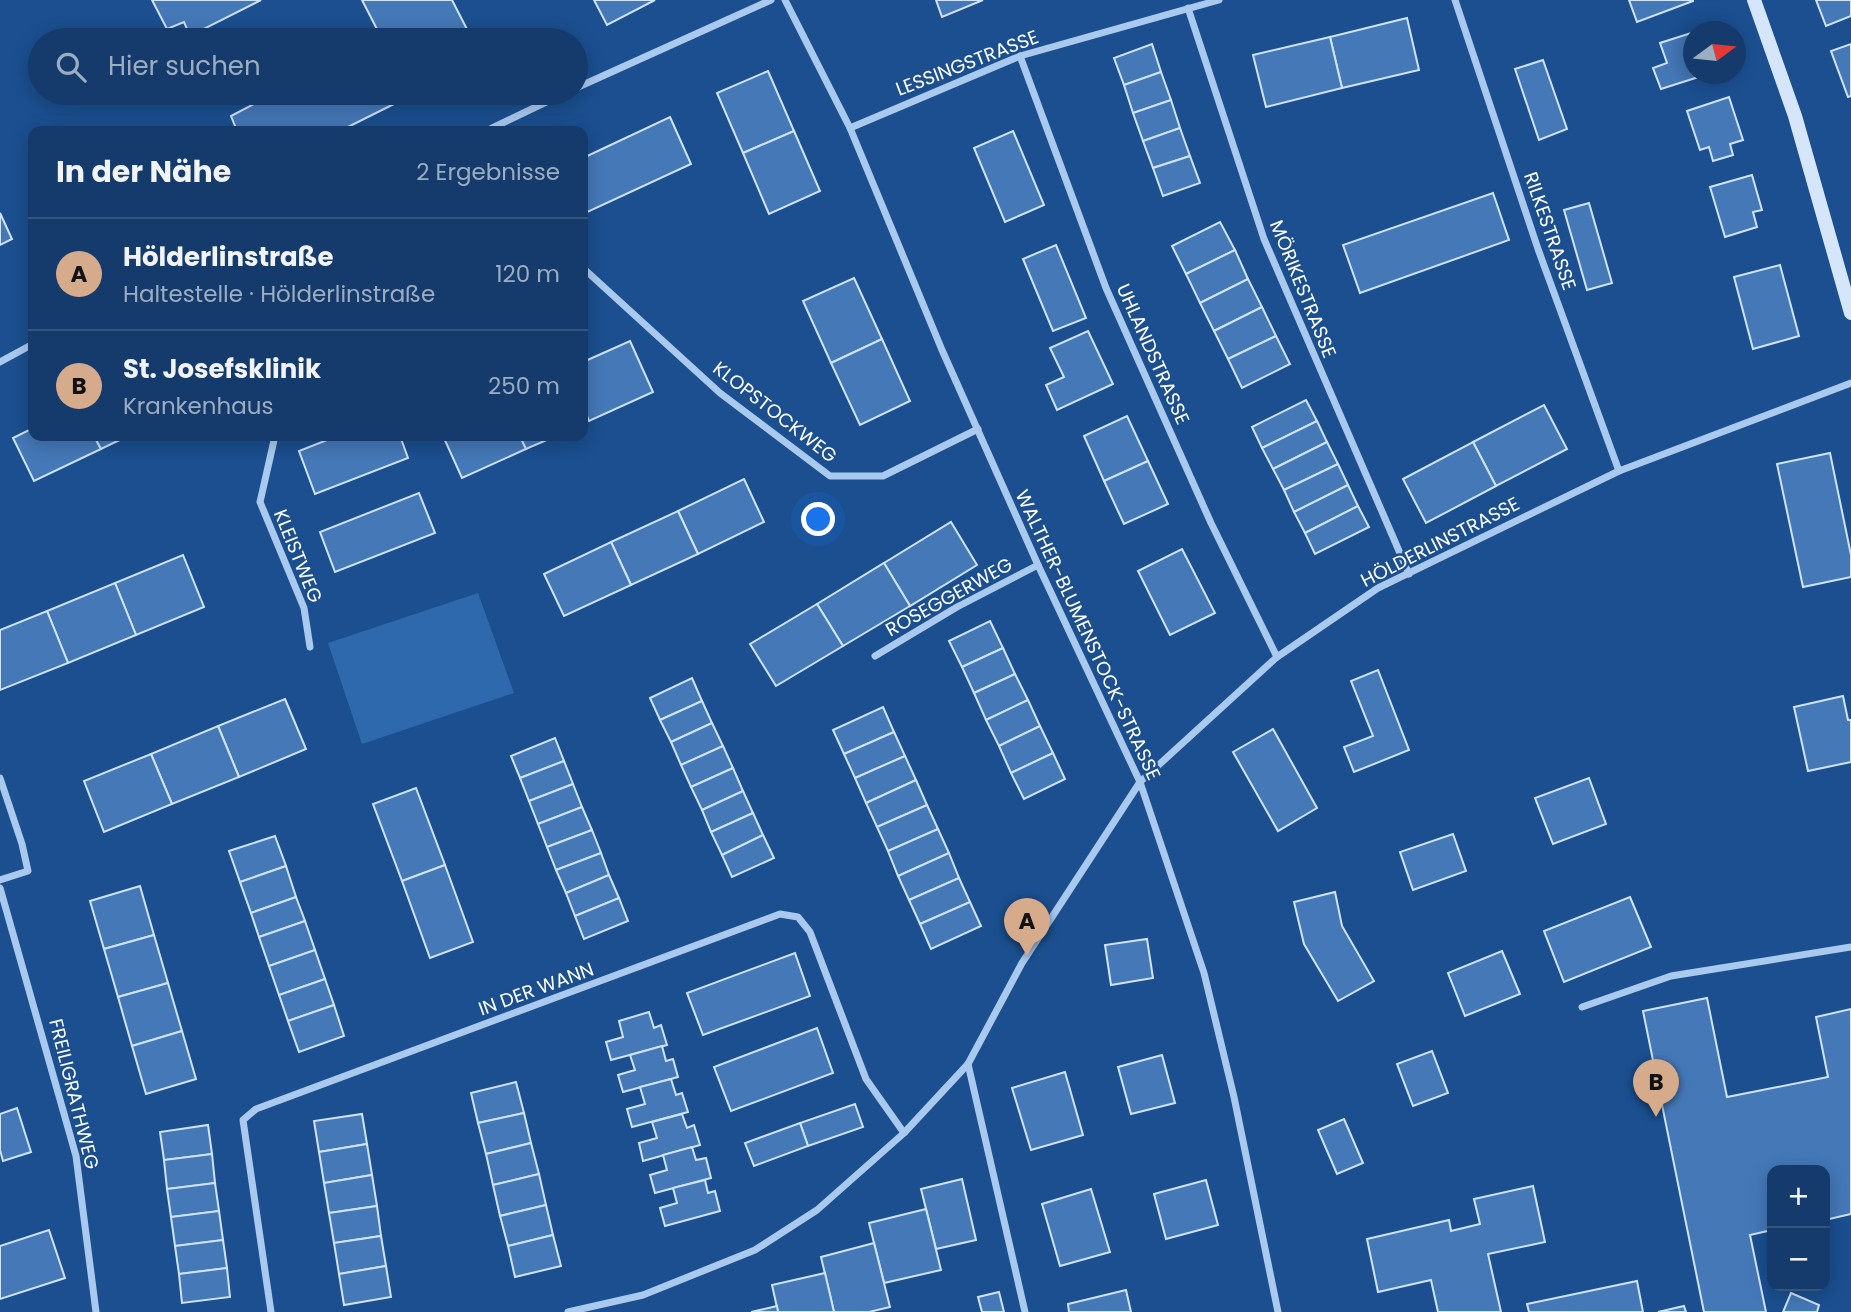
<!DOCTYPE html>
<html lang="de">
<head>
<meta charset="utf-8">
<style>
  :root { --surface:#143b6b; --page:#1d4271; --text:#f1f3f6; --muted:#9dadc1; --line:#33557e; --accent:#d6ab8b }
  body { margin:0; font-family:Poppins,sans-serif; background:var(--page); color:var(--text) }
  .controls { position:absolute; right:21px; bottom:21px; display:grid; overflow:hidden; border-radius:14px; box-shadow:0 4px 18px #0003 }
  .controls button { width:63px; height:63px; display:grid; place-items:center; padding:0; border:0; border-bottom:2px solid var(--line); background:var(--surface); color:var(--text); font:35px sans-serif }
  .compass { position:absolute; left:1683px; top:21px; width:63px; height:63px; border-radius:50%; background:var(--surface); box-shadow:0 4px 18px #0003; rotate:75deg }
  .you { position:absolute; left:819px; top:520px; width:24px; height:24px; margin:-18px; border:5px solid #fff; border-radius:50%; background:#1a73e8; box-shadow:0 0 0 10px #1a73e833 }
  .badge { display:grid; place-items:center; width:46px; height:46px; border-radius:50%; background:var(--accent); color:#111; font-size:23px; font-weight:700 }
  .pin { position:absolute; translate:-50% -58px; filter:drop-shadow(0 2px 4px #0008) }
  .pin::after { content:''; position:absolute; top:37px; width:24px; height:21px; background:inherit; clip-path:polygon(0 0,100% 0,50% 100%) }
  .list { margin:0; padding:0; list-style:none }
  h2 { display:flex; justify-content:space-between; align-items:center; height:91px; margin:0; padding:0 28px; font-size:30px }
  h2 small { font-size:23px; font-weight:400; color:var(--muted) }
  .list li { display:grid; grid-template-columns:46px 1fr auto; gap:21px; align-items:center; box-sizing:border-box; height:112px; padding:0 28px; border-top:2px solid var(--line) }
  .list b { display:block; font-size:26px; white-space:nowrap }
  .list p { margin:0; font-size:23px; white-space:nowrap; color:var(--muted) }
  .list em { font-size:23px; font-style:normal; color:var(--muted) }
  .icon { flex:none; width:38px; height:38px; fill:none; stroke:currentColor; stroke-width:2; stroke-linecap:round; stroke-linejoin:round }
  .map { position:relative; flex:none; width:1851px; height:1312px; overflow:hidden }
  .search { position:absolute; background:var(--surface); box-shadow:0 4px 18px #0003; left:28px; top:28px; width:560px; height:77px; display:flex; align-items:center; gap:18px; box-sizing:border-box; padding:0 24px; border-radius:38px; color:var(--muted); font-size:26px }
  .panel { position:absolute; background:var(--surface); box-shadow:0 4px 18px #0003; left:28px; top:126px; width:560px; height:315px; border-radius:14px }
  .map>svg:first-child { display:block }
</style>
</head>
<body>
<div class="map">
<svg width="1851" height="1312" viewBox="0 0 1851 1312">
  <rect width="100%" height="100%" fill="#1b4f8f"/>
  <path fill="#2e69ad" d="M478,593L514,693L362,744L328,643Z"/>
  <g fill="#4478b7" stroke="#cfe3fa" stroke-width="2">
    <path d="M152,0H261L190,36L184,22L167,29Z"/>
    <path d="M362,0H452L471,37L464,40H379L382,39Z"/>
    <path d="M594,0H655L607,25Z"/>
    <path d="M936,0H983L942,17Z"/>
    <path d="M1629,0H1693V1L1637,22Z"/>
    <path d="M1816,0H1851V16L1826,26Z"/>
    <path d="M1407,18L1419,70L1342,88L1330,37Z"/>
    <path d="M1694,32V74H1708L1661,89L1653,68L1667,63L1660,43Z"/>
    <path d="M1330,37L1342,88L1266,107L1253,55Z"/>
    <path d="M1152,44L1161,72L1124,85L1114,58Z"/>
    <path d="M1851,44V96L1848,97L1831,51Z"/>
    <path d="M1543,60L1567,129L1539,140L1515,69Z"/>
    <path d="M768,71L794,131L743,153L717,93Z"/>
    <path d="M1161,72L1171,100L1133,113L1124,85Z"/>
    <path d="M275,93H416L340,131H237L231,116Z"/>
    <path d="M1729,97L1743,140L1730,144L1733,155L1713,161L1709,147L1700,150L1687,111Z"/>
    <path d="M1171,100L1180,128L1143,141L1133,113Z"/>
    <path d="M670,117L691,164L583,214V158Z"/>
    <path d="M1180,128L1190,156L1153,168L1143,141Z"/>
    <path d="M794,131L820,191L769,214L743,153Z"/>
    <path d="M1013,131L1044,205L1005,222L974,148Z"/>
    <path d="M1190,156L1200,183L1163,196L1153,168Z"/>
    <path d="M1752,175L1762,210L1753,212L1757,227L1725,237L1710,187Z"/>
    <path d="M1493,193L1509,240L1360,293L1343,245Z"/>
    <path d="M1589,203L1612,283L1587,290L1564,210Z"/>
    <path d="M0,213L12,239L0,245Z"/>
    <path d="M1220,222L1235,250L1186,274L1172,246Z"/>
    <path d="M1056,245L1086,318L1053,331L1023,259Z"/>
    <path d="M1235,250L1248,279L1200,303L1186,274Z"/>
    <path d="M1780,265L1799,336L1753,349L1734,277Z"/>
    <path d="M854,278L882,339L831,363L803,301Z"/>
    <path d="M1248,279L1262,307L1214,331L1200,303Z"/>
    <path d="M1262,307L1276,336L1228,359L1214,331Z"/>
    <path d="M1088,331L1113,384L1057,410L1046,385L1064,377L1050,348Z"/>
    <path d="M1276,336L1290,364L1242,388L1228,359Z"/>
    <path d="M882,339L910,401L860,425L831,363Z"/>
    <path d="M630,341L653,392L589,421L583,406V362Z"/>
    <path d="M1306,400L1317,421L1262,448L1252,427Z"/>
    <path d="M1544,405L1567,449L1496,486L1473,442Z"/>
    <path d="M1127,416L1148,461L1104,481L1084,436Z"/>
    <path d="M1317,421L1327,442L1273,469L1262,448Z"/>
    <path d="M33,428V436H94L101,449L34,481L13,438Z"/>
    <path d="M94,436H128L101,449Z"/>
    <path d="M337,436H400L408,458L315,494L299,451Z"/>
    <path d="M443,436H520L526,449L462,478Z"/>
    <path d="M520,436H556L526,449Z"/>
    <path d="M1327,442L1338,464L1284,490L1273,469Z"/>
    <path d="M1473,442L1496,486L1426,523L1403,479Z"/>
    <path d="M1830,453L1851,555V577L1803,587L1777,464Z"/>
    <path d="M1148,461L1168,504L1124,524L1104,481Z"/>
    <path d="M1338,464L1348,485L1294,512L1284,490Z"/>
    <path d="M744,479L764,522L698,554L678,511Z"/>
    <path d="M1348,485L1358,506L1305,533L1294,512Z"/>
    <path d="M419,493L435,533L335,572L320,532Z"/>
    <path d="M1358,506L1369,527L1315,554L1305,533Z"/>
    <path d="M678,511L698,554L631,585L611,542Z"/>
    <path d="M951,522L977,565L910,606L884,563Z"/>
    <path d="M611,542L631,585L564,616L544,574Z"/>
    <path d="M1182,549L1215,613L1170,635L1138,571Z"/>
    <path d="M183,555L204,607L136,635L115,583Z"/>
    <path d="M884,563L910,606L843,646L817,604Z"/>
    <path d="M115,583L136,635L68,663L47,611Z"/>
    <path d="M817,604L843,646L776,686L750,644Z"/>
    <path d="M47,611L68,663L0,690V630Z"/>
    <path d="M990,621L1003,648L962,667L949,641Z"/>
    <path d="M1003,648L1015,674L974,693L962,667Z"/>
    <path d="M1378,670L1409,750L1354,772L1344,747L1373,736L1351,681Z"/>
    <path d="M1015,674L1028,700L986,720L974,693Z"/>
    <path d="M692,678L702,701L660,720L650,698Z"/>
    <path d="M1843,696L1848,720H1851V762L1808,771L1794,707Z"/>
    <path d="M285,699L306,749L239,777L218,726Z"/>
    <path d="M1028,700L1040,726L999,746L986,720Z"/>
    <path d="M702,701L712,723L671,742L660,720Z"/>
    <path d="M883,707L894,732L844,754L833,730Z"/>
    <path d="M712,723L723,746L681,765L671,742Z"/>
    <path d="M218,726L239,777L172,804L151,754Z"/>
    <path d="M1040,726L1053,753L1011,773L999,746Z"/>
    <path d="M1273,729L1317,808L1278,831L1233,752Z"/>
    <path d="M894,732L905,756L855,778L844,754Z"/>
    <path d="M555,738L564,761L520,778L511,756Z"/>
    <path d="M723,746L733,768L691,787L681,765Z"/>
    <path d="M1053,753L1065,779L1024,799L1011,773Z"/>
    <path d="M151,754L172,804L104,832L84,781Z"/>
    <path d="M905,756L916,780L866,803L855,778Z"/>
    <path d="M564,761L573,784L529,801L520,778Z"/>
    <path d="M733,768L743,791L702,810L691,787Z"/>
    <path d="M1589,778L1606,824L1553,844L1535,798Z"/>
    <path d="M916,780L927,805L877,827L866,803Z"/>
    <path d="M573,784L582,807L538,824L529,801Z"/>
    <path d="M416,788L445,865L402,881L373,804Z"/>
    <path d="M743,791L753,813L711,832L702,810Z"/>
    <path d="M927,805L938,829L888,851L877,827Z"/>
    <path d="M582,807L592,830L547,847L538,824Z"/>
    <path d="M753,813L763,835L722,855L711,832Z"/>
    <path d="M938,829L949,853L898,876L888,851Z"/>
    <path d="M592,830L601,853L556,870L547,847Z"/>
    <path d="M1453,834L1466,871L1413,890L1400,852Z"/>
    <path d="M763,835L774,858L732,877L722,855Z"/>
    <path d="M275,836L286,866L240,882L229,851Z"/>
    <path d="M601,853L609,875L566,893L556,870Z"/>
    <path d="M949,853L959,878L909,900L898,876Z"/>
    <path d="M445,865L473,942L430,958L402,881Z"/>
    <path d="M286,866L296,897L251,913L240,882Z"/>
    <path d="M609,875L619,898L575,916L566,893Z"/>
    <path d="M959,878L970,902L920,924L909,900Z"/>
    <path d="M140,886L154,935L104,949L90,901Z"/>
    <path d="M1335,892L1342,926L1374,981L1338,1001L1304,944L1294,902Z"/>
    <path d="M296,897L305,921L259,937L251,913Z"/>
    <path d="M1630,897L1651,947L1564,982L1544,931Z"/>
    <path d="M619,898L628,921L584,939L575,916Z"/>
    <path d="M970,902L981,926L931,949L920,924Z"/>
    <path d="M305,921L315,950L269,966L259,937Z"/>
    <path d="M154,935L168,983L118,997L104,949Z"/>
    <path d="M1147,939L1153,978L1111,985L1105,945Z"/>
    <path d="M315,950L325,979L279,995L269,966Z"/>
    <path d="M1502,951L1520,994L1465,1016L1448,973Z"/>
    <path d="M795,953L810,996L703,1035L687,993Z"/>
    <path d="M325,979L334,1005L288,1021L279,995Z"/>
    <path d="M168,983L182,1031L132,1046L118,997Z"/>
    <path d="M1707,998L1727,1097L1828,1077L1816,1017L1851,1009V1214L1825,1220V1170H1772V1230L1750,1235L1766,1312H1704L1643,1011Z"/>
    <path d="M334,1005L344,1036L299,1052L288,1021Z"/>
    <path d="M649,1012L654,1028L661,1025L667,1045L611,1060L606,1042L623,1037L619,1021Z"/>
    <path d="M817,1028L833,1073L731,1111L714,1067Z"/>
    <path d="M182,1031L196,1079L146,1094L132,1046Z"/>
    <path d="M662,1046L666,1061L673,1059L678,1077L623,1092L618,1075L635,1070L630,1055Z"/>
    <path d="M1432,1051L1448,1093L1413,1106L1397,1064Z"/>
    <path d="M1162,1055L1175,1103L1131,1114L1118,1067Z"/>
    <path d="M1065,1072L1083,1135L1031,1150L1012,1088Z"/>
    <path d="M671,1079L676,1095L682,1093L688,1112L632,1127L627,1109L645,1104L640,1087Z"/>
    <path d="M516,1082L524,1113L478,1123L471,1093Z"/>
    <path d="M855,1104L863,1127L808,1146L800,1123Z"/>
    <path d="M17,1108L31,1152L3,1161L0,1150V1114Z"/>
    <path d="M524,1113L531,1143L486,1154L478,1123Z"/>
    <path d="M362,1114L367,1144L319,1152L314,1121Z"/>
    <path d="M682,1114L687,1128L694,1125L700,1145L643,1161L639,1143L657,1138L652,1122Z"/>
    <path d="M1344,1119L1363,1163L1337,1174L1318,1130Z"/>
    <path d="M800,1123L808,1146L754,1166L745,1143Z"/>
    <path d="M208,1125L212,1154L164,1160L160,1132Z"/>
    <path d="M531,1143L539,1174L493,1185L486,1154Z"/>
    <path d="M367,1144L372,1175L324,1183L319,1152Z"/>
    <path d="M692,1147L696,1160L706,1158L711,1178L655,1193L650,1175L667,1170L663,1155Z"/>
    <path d="M212,1154L215,1183L167,1189L164,1160Z"/>
    <path d="M539,1174L546,1205L500,1216L493,1185Z"/>
    <path d="M372,1175L377,1206L329,1213L324,1183Z"/>
    <path d="M962,1179L976,1240L936,1249L921,1189Z"/>
    <path d="M705,1180L708,1193L715,1191L720,1211L665,1226L660,1208L677,1203L673,1188Z"/>
    <path d="M1206,1180L1218,1225L1166,1239L1154,1194Z"/>
    <path d="M215,1183L219,1211L171,1217L167,1189Z"/>
    <path d="M1533,1186L1545,1242L1488,1254L1501,1312H1438L1431,1280L1378,1292L1367,1239L1449,1220L1451,1231L1480,1224L1474,1199Z"/>
    <path d="M1091,1189L1110,1252L1060,1266L1042,1204Z"/>
    <path d="M546,1205L553,1235L508,1246L500,1216Z"/>
    <path d="M377,1206L381,1236L334,1243L329,1213Z"/>
    <path d="M926,1209L941,1270L884,1283L869,1223Z"/>
    <path d="M219,1211L223,1240L175,1246L171,1217Z"/>
    <path d="M49,1230L65,1278L0,1299V1246Z"/>
    <path d="M553,1235L561,1266L515,1277L508,1246Z"/>
    <path d="M381,1236L386,1266L339,1274L334,1243Z"/>
    <path d="M223,1240L227,1268L179,1274L175,1246Z"/>
    <path d="M874,1243L890,1307L869,1312H834L821,1257Z"/>
    <path d="M386,1266L391,1297L344,1305L339,1274Z"/>
    <path d="M227,1268L230,1297L182,1303L179,1274Z"/>
    <path d="M825,1273L834,1312H778L772,1285Z"/>
    <path d="M1637,1281L1643,1312H1529L1527,1304Z"/>
    <path d="M1126,1290L1131,1312H1069L1068,1304Z"/>
    <path d="M999,1292L1004,1312H982L978,1297Z"/>
    <path d="M1791,1293L1819,1305L1817,1312H1783Z"/>
    <path d="M777,1306L778,1312H751Z"/>
    <path d="M1684,1306L1686,1312H1658Z"/>
  </g>
  <g fill="none" stroke-linecap="round" stroke-linejoin="round">
    <g stroke="#a9c9ee" stroke-width="7">
      <path d="M785,0L850,128L942,350L1038,565L1140,782L1204,973L1234,1097L1278,1312"/>
      <path d="M1455,0L1538,249L1619,471"/>
      <path d="M1188,8L1264,239L1409,574"/>
      <path d="M1020,56L1106,288L1211,523L1277,657"/>
      <path d="M576,88L771,0"/>
      <path d="M850,128L1020,56L1219,0"/>
      <path d="M486,131L565,93"/>
      <path d="M583,268L720,393L830,476H883L978,429"/>
      <path d="M0,362L33,344"/>
      <path d="M275,436L260,502L304,608L310,647"/>
      <path d="M875,656L957,607L1038,565"/>
      <path d="M0,778L22,844L28,871L0,880"/>
      <path d="M0,888L76,1156L96,1312"/>
      <path d="M1582,1007L1671,976L1851,947"/>
      <path d="M968,1064L1025,1312"/>
      <path d="M271,1312L243,1120L256,1109L780,914L798,917L810,932L866,1079L904,1133"/>
      <path d="M568,1312L643,1295L755,1250L817,1210L904,1133L968,1064L1022,963L1140,782L1277,657L1378,588L1619,471L1851,383"/>
    </g>
    <path stroke="#d6e6fa" stroke-width="14" d="M1754,0L1795,116L1851,313"/>
  </g>
  <g text-anchor="middle" dominant-baseline="central" stroke-width="5" stroke-linejoin="round" paint-order="stroke">
    <g font-size="19" fill="#fff" stroke="#1b4f8f">
      <text transform="translate(967 63) rotate(-21)">LESSINGSTRASSE</text>
      <text transform="translate(1550 231) rotate(71)">RILKESTRASSE</text>
      <text transform="translate(1303 289) rotate(68)">MÖRIKESTRASSE</text>
      <text transform="translate(1153 354) rotate(66)">UHLANDSTRASSE</text>
      <text transform="translate(775 412) rotate(38)">KLOPSTOCKWEG</text>
      <text transform="translate(1440 542) rotate(-27)">HÖLDERLINSTRASSE</text>
      <text transform="translate(298 556) rotate(68)">KLEISTWEG</text>
      <text transform="translate(949 597) rotate(-29)">ROSEGGERWEG</text>
      <text transform="translate(1088 635) rotate(65)">WALTHER-BLUMENSTOCK-STRASSE</text>
      <text transform="translate(536 989) rotate(-20)">IN DER WANN</text>
      <text transform="translate(74 1094) rotate(76)">FREILIGRATHWEG</text>
    </g>
  </g>
</svg>
<div class="controls">
<button>+</button>
<button>−</button>
</div>
<svg class="compass" viewBox="-18 -18 36 36"><path d="M0-13l5 13h-10z" fill="#e53935"/><path d="M0 13l5-13h-10z" fill="#9dadc1"/></svg>
<div class="you"></div>
<div class="pin badge" style="left:1027px;top:956px">A</div>
<div class="pin badge" style="left:1656px;top:1117px">B</div>
<div class="search"><svg class="icon" aria-label="search" viewBox="0 0 24 24"><circle cx="10" cy="10" r="6"/><path d="M15 15l6 6"/></svg>Hier suchen</div>
<section class="panel">
<h2>In der Nähe<small>2 Ergebnisse</small></h2>
<ul class="list">
<li><span class="badge">A</span><div><b>Hölderlinstraße</b><p>Haltestelle · Hölderlinstraße</p></div><em>120 m</em></li>
<li><span class="badge">B</span><div><b>St. Josefsklinik</b><p>Krankenhaus</p></div><em>250 m</em></li>
</ul>
</section>
</div>
</body>
</html>
